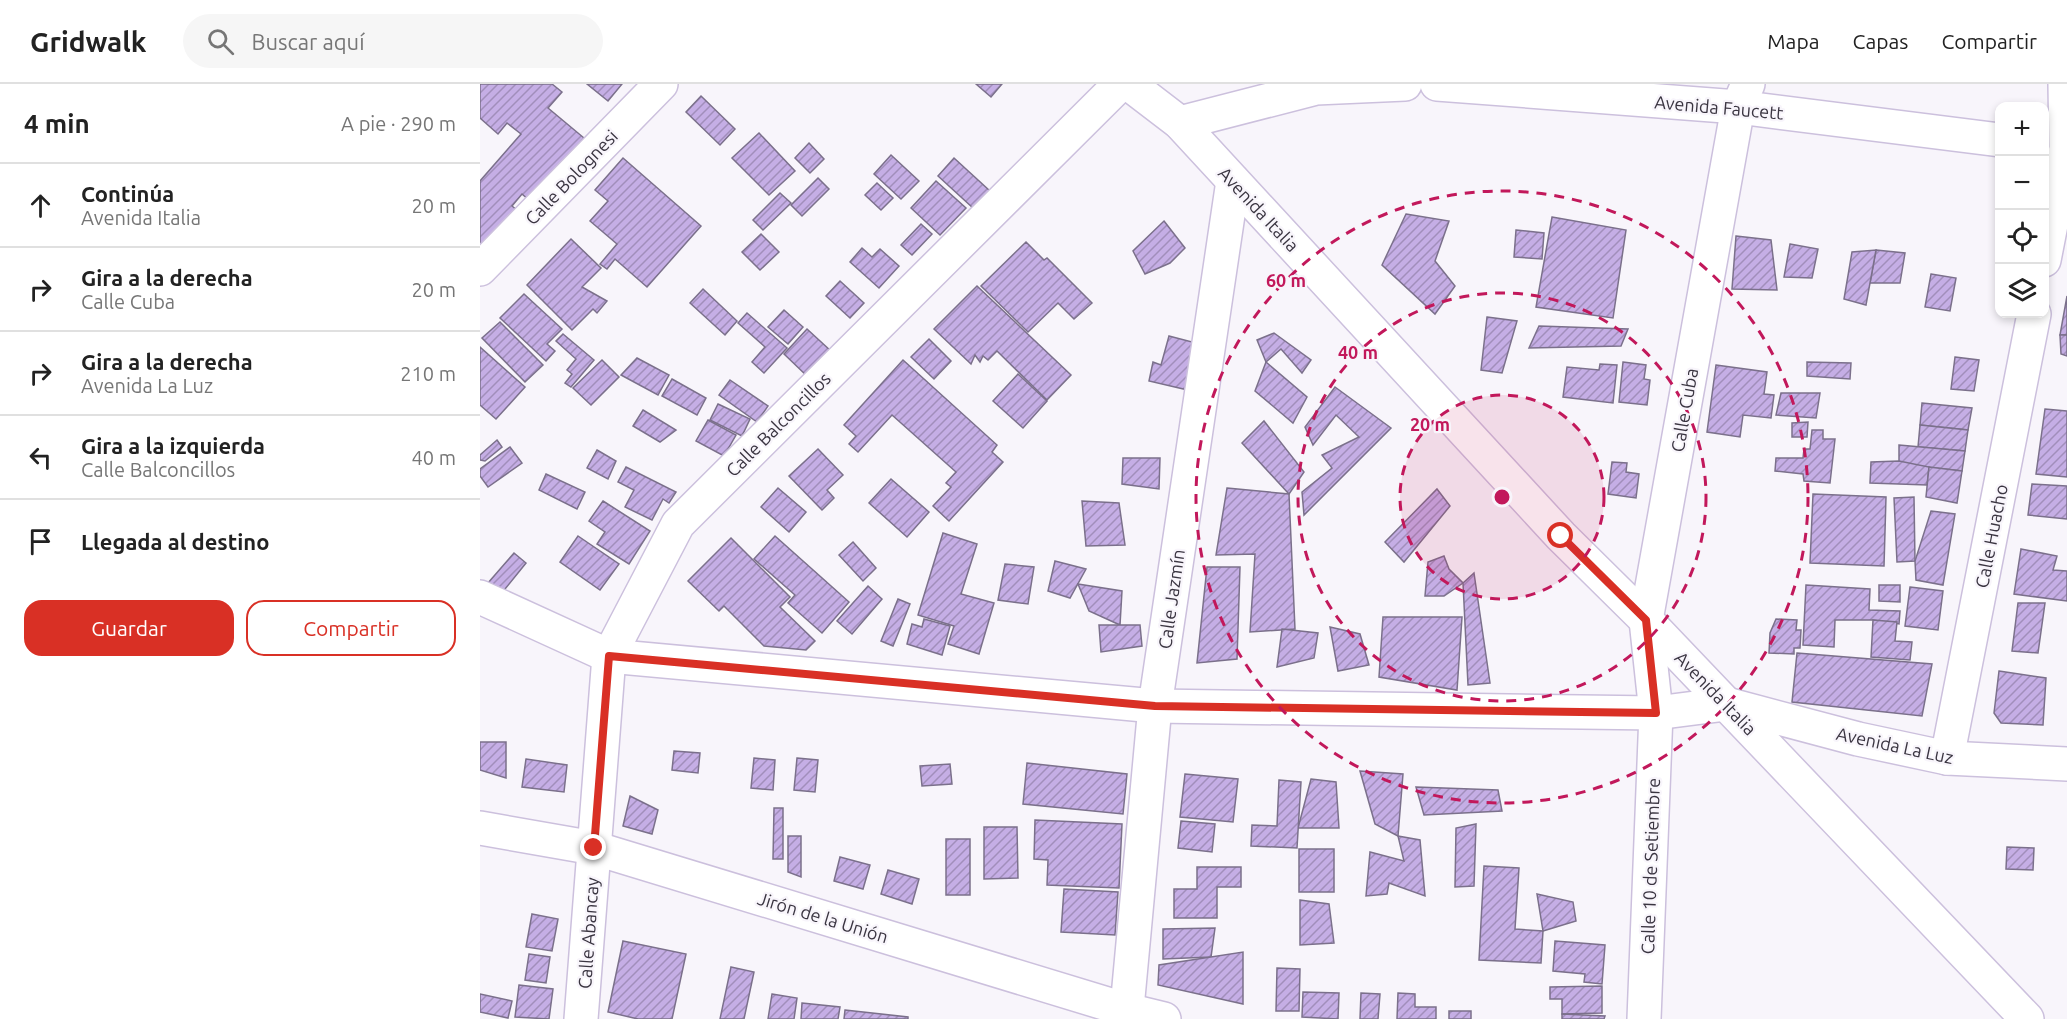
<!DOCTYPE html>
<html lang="es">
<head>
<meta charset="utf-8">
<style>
  :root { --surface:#fff; --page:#f6f6f6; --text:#222; --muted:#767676; --line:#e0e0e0; --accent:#d93025 }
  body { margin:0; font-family:Ubuntu,sans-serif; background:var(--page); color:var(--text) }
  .controls { position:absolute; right:18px; top:18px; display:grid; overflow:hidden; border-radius:12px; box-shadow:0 3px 9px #0003 }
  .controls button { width:54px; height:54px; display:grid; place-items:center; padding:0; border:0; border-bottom:2px solid var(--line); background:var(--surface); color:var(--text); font:30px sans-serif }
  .stop { position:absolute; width:18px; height:18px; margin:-14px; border:4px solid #d93025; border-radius:50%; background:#fff }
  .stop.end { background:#d93025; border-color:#fff; box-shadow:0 2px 6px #0008 }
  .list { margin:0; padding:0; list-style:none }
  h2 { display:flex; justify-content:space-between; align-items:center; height:78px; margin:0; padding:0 24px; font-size:26px }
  h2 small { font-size:20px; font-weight:400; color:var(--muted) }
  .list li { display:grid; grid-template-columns:39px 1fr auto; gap:18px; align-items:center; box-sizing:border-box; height:84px; padding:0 24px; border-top:2px solid var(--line) }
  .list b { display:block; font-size:22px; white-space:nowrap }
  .list p { margin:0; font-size:20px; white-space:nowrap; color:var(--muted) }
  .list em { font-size:20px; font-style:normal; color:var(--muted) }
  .actions { display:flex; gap:12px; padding:18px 24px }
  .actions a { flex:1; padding:14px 0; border:2px solid var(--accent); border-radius:18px; text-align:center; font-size:21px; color:var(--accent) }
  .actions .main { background:var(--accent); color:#fff }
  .icon { flex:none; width:33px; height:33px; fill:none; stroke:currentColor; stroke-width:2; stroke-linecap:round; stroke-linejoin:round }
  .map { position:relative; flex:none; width:1587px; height:935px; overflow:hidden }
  header { display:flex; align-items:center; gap:36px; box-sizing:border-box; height:84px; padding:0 30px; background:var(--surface); border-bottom:2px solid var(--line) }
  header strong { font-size:28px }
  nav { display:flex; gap:33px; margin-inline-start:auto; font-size:21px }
  .search { width:420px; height:54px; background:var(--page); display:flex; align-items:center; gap:15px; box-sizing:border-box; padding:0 21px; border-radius:33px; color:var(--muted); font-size:22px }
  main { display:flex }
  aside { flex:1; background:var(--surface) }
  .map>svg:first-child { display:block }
</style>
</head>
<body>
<header>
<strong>Gridwalk</strong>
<div class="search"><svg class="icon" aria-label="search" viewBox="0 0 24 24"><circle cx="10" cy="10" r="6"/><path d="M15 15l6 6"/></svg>Buscar aquí</div>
<nav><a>Mapa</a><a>Capas</a><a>Compartir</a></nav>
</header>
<main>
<aside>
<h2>4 min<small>A pie · 290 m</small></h2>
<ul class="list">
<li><svg class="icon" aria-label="ahead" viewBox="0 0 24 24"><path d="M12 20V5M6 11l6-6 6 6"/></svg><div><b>Continúa</b><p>Avenida Italia</p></div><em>20 m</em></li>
<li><svg class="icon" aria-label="right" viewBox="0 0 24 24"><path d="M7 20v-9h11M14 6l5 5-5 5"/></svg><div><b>Gira a la derecha</b><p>Calle Cuba</p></div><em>20 m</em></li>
<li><svg class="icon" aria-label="right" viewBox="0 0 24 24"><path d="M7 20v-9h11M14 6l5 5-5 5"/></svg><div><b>Gira a la derecha</b><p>Avenida La Luz</p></div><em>210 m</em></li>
<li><svg class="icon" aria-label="left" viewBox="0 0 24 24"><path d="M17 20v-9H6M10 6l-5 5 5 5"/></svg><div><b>Gira a la izquierda</b><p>Calle Balconcillos</p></div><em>40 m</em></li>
<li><svg class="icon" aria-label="arrive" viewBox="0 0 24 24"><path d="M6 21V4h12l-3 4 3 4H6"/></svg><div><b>Llegada al destino</b></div></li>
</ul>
<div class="actions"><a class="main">Guardar</a><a>Compartir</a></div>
</aside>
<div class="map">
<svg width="1587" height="935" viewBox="0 0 1587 935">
  <defs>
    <pattern id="building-hatch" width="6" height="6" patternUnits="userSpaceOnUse" patternTransform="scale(1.5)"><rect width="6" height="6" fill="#c5aee5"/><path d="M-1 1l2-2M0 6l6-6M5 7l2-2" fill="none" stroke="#a18ebb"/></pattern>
  </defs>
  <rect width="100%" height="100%" fill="#f8f5fb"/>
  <g fill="url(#building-hatch)" stroke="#7b708b" stroke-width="1.5">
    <path d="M0,0H72L82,8L68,24L104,54L50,117L42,110L32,122L38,127L0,172V97L41,50L27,39L18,50L0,34Z"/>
    <path d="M107,0H142L128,17Z"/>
    <path d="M496,0H522L511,13Z"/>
    <path d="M221,12L255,45L240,61L206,28Z"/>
    <path d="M279,49L315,87L289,111L252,74Z"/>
    <path d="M329,59L344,75L330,89L315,74Z"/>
    <path d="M411,71L439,97L421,115L394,90Z"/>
    <path d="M143,74L221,142L167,203L135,175L127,185L120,180L137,160L110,137L128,117L115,106Z"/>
    <path d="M474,74L510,107L493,124L458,92Z"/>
    <path d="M338,94L349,105L322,132L311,121Z"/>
    <path d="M456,97L486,124L460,151L431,124Z"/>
    <path d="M397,99L413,114L401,126L385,111Z"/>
    <path d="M300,109L311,119L283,146L273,136Z"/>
    <path d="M926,130L969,137L955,177L975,202L955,230L902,181Z"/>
    <path d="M1072,133L1146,146L1133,234L1056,223Z"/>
    <path d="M684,137L705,164L690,179L665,190L653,167Z"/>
    <path d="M441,140L452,150L432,171L421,161Z"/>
    <path d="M1036,146L1064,149L1062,175L1034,173Z"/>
    <path d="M281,150L299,168L280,186L262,168Z"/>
    <path d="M1256,152L1291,156L1297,206L1252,205Z"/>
    <path d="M91,155L121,184L102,203L127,217L117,229L113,225L92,246L47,201Z"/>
    <path d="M546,158L564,176L567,174L612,219L594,235L578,219L548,248L501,202Z"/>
    <path d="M1310,160L1338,165L1332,194L1304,193Z"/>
    <path d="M382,164L392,173L400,165L419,182L399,204L370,178Z"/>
    <path d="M1396,166L1425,169L1420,199H1390Z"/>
    <path d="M1396,166L1386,221L1364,215L1372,168Z"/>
    <path d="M1451,190L1476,194L1470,227L1445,223Z"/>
    <path d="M360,197L384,219L370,234L346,212Z"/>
    <path d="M497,202L591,291L567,316L517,267L508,276L503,272L500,278L495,271L491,280L454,245Z"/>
    <path d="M223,205L257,237L245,251L210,219Z"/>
    <path d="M44,210L82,245L67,260L75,267L66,277L20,234Z"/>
    <path d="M1587,212V251H1580Z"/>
    <path d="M304,226L323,243L308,260L288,243Z"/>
    <path d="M267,229L307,264L284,289L272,278L285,263L258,239Z"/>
    <path d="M1007,233L1037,237L1022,289L1001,286Z"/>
    <path d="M20,238L63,281L45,298L2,254Z"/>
    <path d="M1059,242L1148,245L1141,262L1049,264Z"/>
    <path d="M327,245L352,268L328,293L304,270Z"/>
    <path d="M794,249L831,276L822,289L801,265L786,278L777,256Z"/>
    <path d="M83,250L114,276L91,303L85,299L92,290L87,286L96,275L76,257Z"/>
    <path d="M1580,251H1587V272L1581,270Z"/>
    <path d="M689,252L716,259L712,307L669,297L673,278L681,281Z"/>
    <path d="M449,255L471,277L454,295L431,273Z"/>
    <path d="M0,263L45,303L16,335L0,321Z"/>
    <path d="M1475,273L1499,276L1494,307L1471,305Z"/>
    <path d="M157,274L189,291L178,311L141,291Z"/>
    <path d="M122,276L139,293L111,321L93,304Z"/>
    <path d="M423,276L517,361L512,368L523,378L469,437L453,422L471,403L466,399L476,388L412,331L378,368L369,360L376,352L364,341Z"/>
    <path d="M786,278L827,313L813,339L775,307Z"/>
    <path d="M1143,278L1166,281L1164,295L1170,296L1167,321L1139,318Z"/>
    <path d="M1327,278L1371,279L1370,295L1327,292Z"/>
    <path d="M1120,280L1137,281L1133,319L1083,313L1087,283L1119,286Z"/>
    <path d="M1236,281L1287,288L1284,310L1294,311L1291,334L1263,331L1260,353L1227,348Z"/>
    <path d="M538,290L567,317L543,344L513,317Z"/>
    <path d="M192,295L226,314L217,331L182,312Z"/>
    <path d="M250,296L288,322L277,338L239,311Z"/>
    <path d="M855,303L911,344L824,431L822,408L852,384L842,371L879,353L856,331L833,361L825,343Z"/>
    <path d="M1301,309H1340L1336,334L1296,331Z"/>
    <path d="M1442,319L1492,324L1488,346L1440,341Z"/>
    <path d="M238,320L270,335L262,352L230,336Z"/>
    <path d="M1565,325L1587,327V393L1556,390Z"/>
    <path d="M163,326L196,346L180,358L153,342Z"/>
    <path d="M228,336L256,351L244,372L216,357Z"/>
    <path d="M784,337L824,388L809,410L762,359Z"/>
    <path d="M1328,338L1327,353H1312V339Z"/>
    <path d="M1440,341L1488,346L1485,367L1438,363Z"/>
    <path d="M1332,346H1343V355H1355L1350,399L1324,397L1323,390L1295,387L1296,374H1323L1324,365H1330Z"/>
    <path d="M17,356L22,363L5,377L0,376V371Z"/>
    <path d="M1419,361L1485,367L1482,387L1419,380Z"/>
    <path d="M30,363L42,379L8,403L0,392V385Z"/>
    <path d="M338,365L363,391L347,406L354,414L342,426L309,392Z"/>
    <path d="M117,366L136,377L128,395L107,384Z"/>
    <path d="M643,374H680L679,405L642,400Z"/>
    <path d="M1419,377L1449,383L1447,401L1390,399L1391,378Z"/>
    <path d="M1132,378L1147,379L1146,388L1159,390L1156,414L1128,410Z"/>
    <path d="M146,383L196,408L189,419L183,415L172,436L145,423L154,406L138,398Z"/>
    <path d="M1449,383L1482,387L1477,419L1446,413Z"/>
    <path d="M66,390L105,408L97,425L59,406Z"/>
    <path d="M411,395L449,428L427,453L389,419Z"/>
    <path d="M1552,400L1587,402V435L1548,431Z"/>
    <path d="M298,404L326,428L309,448L281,423Z"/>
    <path d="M747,404L809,410L815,545L770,548L775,470L736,471Z"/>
    <path d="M957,405L970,422L924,478L905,458Z"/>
    <path d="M1333,410L1406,413L1404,482L1330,479Z"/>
    <path d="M1434,413L1435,477L1417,478L1414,414Z"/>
    <path d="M123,417L170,447L149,480L117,460L125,448L109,437Z"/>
    <path d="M602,417L639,419L645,461L606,462Z"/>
    <path d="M1451,427L1475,430L1463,501L1436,496L1435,477Z"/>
    <path d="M463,449L497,460L481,510L514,519L499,570L468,560L474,542L438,531Z"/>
    <path d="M98,452L139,480L120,506L80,478Z"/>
    <path d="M295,452L369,518L342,549L308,519L315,511L274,475Z"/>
    <path d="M251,454L310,513L300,523L335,557L326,566L284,562L244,522L239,527L208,497Z"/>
    <path d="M373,458L396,484L383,497L359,471Z"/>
    <path d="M1541,465L1577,472L1573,486L1587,487V517L1534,510Z"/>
    <path d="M34,469L46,479L21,510L8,499Z"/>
    <path d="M964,472L969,485L983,499L964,512H945L948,478Z"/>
    <path d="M575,477L606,485L590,514L568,507Z"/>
    <path d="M525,480L554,483L548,520L518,516Z"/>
    <path d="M727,483H760L757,575L717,579Z"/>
    <path d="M994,489L1010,599L988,601L983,499Z"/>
    <path d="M598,500L642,507L640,541L609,527Z"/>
    <path d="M1326,501L1390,505L1389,526L1420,527L1419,540L1393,536H1355L1354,563L1323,561Z"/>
    <path d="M1399,501H1420V518L1399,517Z"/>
    <path d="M388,502L402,515L372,550L357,537Z"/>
    <path d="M1430,503L1463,507L1458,546L1425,542Z"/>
    <path d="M418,515L430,520L413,562L401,557Z"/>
    <path d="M1538,519H1565L1558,569L1532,567Z"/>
    <path d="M903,533H982L977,606L899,593Z"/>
    <path d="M444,535L470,542L462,571L427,560L432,540L442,543Z"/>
    <path d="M1296,535L1317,536L1316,546H1321L1320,564H1314V570L1289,569L1290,549Z"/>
    <path d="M1393,536L1417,538L1415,557L1432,558L1430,576L1391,573Z"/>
    <path d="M619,541H660L662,562L621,568Z"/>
    <path d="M850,543L880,550L889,581L858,587Z"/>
    <path d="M802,545L838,549L834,574L797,583Z"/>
    <path d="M1317,569L1452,580L1442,632L1312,618Z"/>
    <path d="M1519,587L1566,594L1563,641L1521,639L1514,629Z"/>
    <path d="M0,658H26V694L0,686Z"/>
    <path d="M194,667L220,669L218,689L192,686Z"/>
    <path d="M274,674L295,676L293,706L271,704Z"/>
    <path d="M317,674L338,676L335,708L314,706Z"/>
    <path d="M46,675L87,681L84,708L42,703Z"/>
    <path d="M547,679L647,690L643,730L543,720Z"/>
    <path d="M470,680L472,700L442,702L440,682Z"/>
    <path d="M880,687L923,690L918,752L895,740Z"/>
    <path d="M705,690L758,695L753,738L700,733Z"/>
    <path d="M831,695L856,698L859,744H818Z"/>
    <path d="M799,696L821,698L817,764L771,762L772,741L797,742Z"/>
    <path d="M936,703L1018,706L1022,727L944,731Z"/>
    <path d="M150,712L178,726L172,750L143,742Z"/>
    <path d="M294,724H303V775H293Z"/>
    <path d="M555,736L642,740L639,804L567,801L568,776L554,775Z"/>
    <path d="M701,737L735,740L732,768L698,764Z"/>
    <path d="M996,740L994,802L975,803L976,744Z"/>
    <path d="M504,743H537L538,794L504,795Z"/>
    <path d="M308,752H321V793L308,788Z"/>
    <path d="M918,752L940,756L945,812L909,799L907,810L886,812L890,768L924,777Z"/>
    <rect x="466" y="755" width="24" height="56"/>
    <path d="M1527,763L1554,764L1553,786L1526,785Z"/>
    <rect x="819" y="765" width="35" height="43"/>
    <path d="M360,773L390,781L383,805L354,797Z"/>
    <path d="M1004,782L1039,784L1035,845L1063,847L1061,879L999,876Z"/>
    <path d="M717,783H761V803H737V834H694V805H717Z"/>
    <path d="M408,786L439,795L432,820L401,810Z"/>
    <path d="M584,805L638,808L635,851L581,848Z"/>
    <path d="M1057,810L1093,818L1096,837L1063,847Z"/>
    <path d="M820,816L849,820L854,859L820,861Z"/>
    <path d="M52,830L78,835L72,867L46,863Z"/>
    <path d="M735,844L731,873L683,875V845Z"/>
    <path d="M143,857L206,870L192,935H158L128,928Z"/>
    <path d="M1075,857L1125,861L1122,900L1104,898L1105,890L1073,887Z"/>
    <path d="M763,868V920L678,901L679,881Z"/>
    <path d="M49,870L70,873L66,899L45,896Z"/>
    <path d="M251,883L274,888L264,935H240Z"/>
    <path d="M797,884L820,885L819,927H796Z"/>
    <path d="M39,901L73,905L69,935L35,933Z"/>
    <path d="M1122,902V929L1082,930V915H1070V903Z"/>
    <path d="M823,908L859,909L858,935L822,933Z"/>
    <path d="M881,909L900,910L898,935H880Z"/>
    <path d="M918,909L935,910V923H956V935H917Z"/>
    <path d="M0,910L32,917L28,934L0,928Z"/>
    <path d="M292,910L317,914L314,935H288Z"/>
    <path d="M322,919L360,923L358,935H321Z"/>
    <path d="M365,926L428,933V935H364Z"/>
    <rect x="969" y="927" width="22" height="8"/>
    <path d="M1082,930L1125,932L1124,935H1082Z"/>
  </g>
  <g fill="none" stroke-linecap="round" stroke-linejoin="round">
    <defs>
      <g id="minor">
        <path d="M649,0L700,39L1081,452L1166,536L1547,935"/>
        <path d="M957,0L1258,23L1520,56"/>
        <path d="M700,39L836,4L925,0"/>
        <path d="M1564,176L1586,64L1585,0"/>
        <path d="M0,185L181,0"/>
        <path d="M0,513L129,572L675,622L1176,629L1246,620L1378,655L1467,674L1587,680"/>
        <path d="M1467,674L1554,230"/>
        <path d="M0,744L114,764L647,926L684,935"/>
        <path d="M101,935L129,572L198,440L640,0"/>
        <path d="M646,935L675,622L753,97"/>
        <path d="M1164,935L1176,629L1166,536L1258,23L1268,0"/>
      </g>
    </defs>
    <use href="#minor" stroke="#ccc0dd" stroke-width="36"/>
    <use href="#minor" stroke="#fff" stroke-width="33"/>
  </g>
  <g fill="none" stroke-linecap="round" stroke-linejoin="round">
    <path stroke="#d93025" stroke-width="8" d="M114,764L129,572L675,622L1176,629L1166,536L1081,452"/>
  </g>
  <circle cx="1022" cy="413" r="102" fill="#c2185b" fill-opacity=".12"/>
  <g fill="none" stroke="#c2185b" stroke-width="3" stroke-dasharray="10 8">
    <circle cx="1022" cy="413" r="102"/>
    <circle cx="1022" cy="413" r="204"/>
    <circle cx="1022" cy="413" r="306"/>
  </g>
  <g text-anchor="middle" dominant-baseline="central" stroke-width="4.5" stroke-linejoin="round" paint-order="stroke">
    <g font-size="18" fill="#3a3541" stroke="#f8f5fb">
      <text transform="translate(1239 23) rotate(5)">Avenida Faucett</text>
      <text transform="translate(91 93) rotate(-46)">Calle Bolognesi</text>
      <text transform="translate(779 125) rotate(47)">Avenida Italia</text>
      <text transform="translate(1204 326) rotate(-80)">Calle Cuba</text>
      <text transform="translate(298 340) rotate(-45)">Calle Balconcillos</text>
      <text transform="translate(1511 452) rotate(-79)">Calle Huacho</text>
      <text transform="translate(691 515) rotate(-82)">Calle Jazmín</text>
      <text transform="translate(1236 609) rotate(46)">Avenida Italia</text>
      <text transform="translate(1415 661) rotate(12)">Avenida La Luz</text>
      <text transform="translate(1170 782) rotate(-88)">Calle 10 de Setiembre</text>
      <text transform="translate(343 833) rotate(17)">Jirón de la Unión</text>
      <text transform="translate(108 849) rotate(-86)">Calle Abancay</text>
    </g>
  </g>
  <circle cx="1022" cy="413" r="9" fill="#c2185b" stroke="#f8f5fb" stroke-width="3"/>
  <g font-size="18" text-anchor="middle" font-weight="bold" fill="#c2185b" stroke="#f8f5fb" stroke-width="4.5" stroke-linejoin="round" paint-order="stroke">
    <text x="806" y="203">60 m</text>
    <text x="878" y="275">40 m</text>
    <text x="950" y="347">20 m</text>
  </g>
</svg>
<div class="controls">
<button>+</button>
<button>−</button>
<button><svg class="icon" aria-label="locate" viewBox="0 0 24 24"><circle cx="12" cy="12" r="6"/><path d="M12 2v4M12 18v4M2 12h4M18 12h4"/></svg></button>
<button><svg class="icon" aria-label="layers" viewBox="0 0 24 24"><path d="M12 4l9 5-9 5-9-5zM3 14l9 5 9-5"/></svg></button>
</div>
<div class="stop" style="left:1081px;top:452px"></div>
<div class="stop end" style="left:114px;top:764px"></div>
</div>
</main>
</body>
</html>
